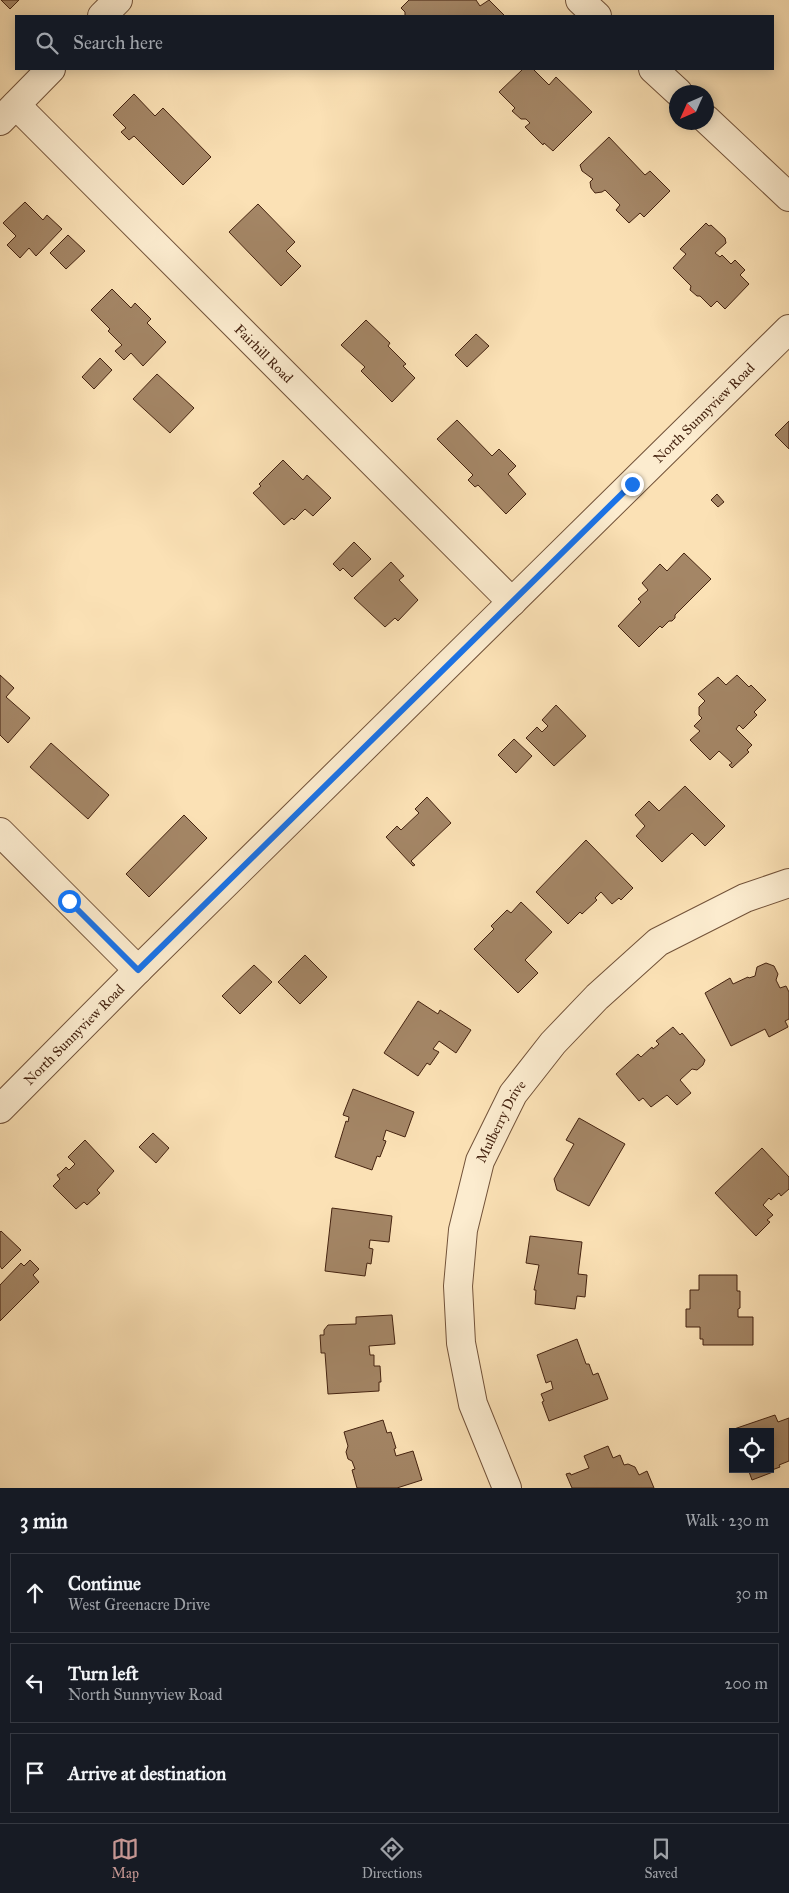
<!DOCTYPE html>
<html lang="en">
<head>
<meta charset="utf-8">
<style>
  :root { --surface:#171b24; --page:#242831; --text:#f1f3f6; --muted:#9ea1a6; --line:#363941; --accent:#c59692 }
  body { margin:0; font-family:"IM FELL Great Primer",serif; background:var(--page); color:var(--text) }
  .controls { position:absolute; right:15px; bottom:15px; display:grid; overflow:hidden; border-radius:0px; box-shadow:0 2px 12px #0003 }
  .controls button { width:45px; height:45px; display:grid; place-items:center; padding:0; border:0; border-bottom:1px solid var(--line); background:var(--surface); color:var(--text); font:25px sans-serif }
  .compass { position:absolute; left:669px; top:85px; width:45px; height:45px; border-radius:50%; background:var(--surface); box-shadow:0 2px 12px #0003; rotate:225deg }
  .stop { position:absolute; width:15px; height:15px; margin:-11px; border:4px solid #1a73e8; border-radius:50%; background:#fff }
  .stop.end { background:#1a73e8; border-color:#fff; box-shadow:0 1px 5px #0008 }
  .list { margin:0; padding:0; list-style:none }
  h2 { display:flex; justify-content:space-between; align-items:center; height:65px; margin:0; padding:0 20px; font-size:21px }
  h2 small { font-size:16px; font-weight:400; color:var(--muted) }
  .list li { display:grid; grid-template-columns:32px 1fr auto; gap:15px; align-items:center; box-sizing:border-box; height:80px; margin:0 10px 10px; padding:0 10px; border:1px solid var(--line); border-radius:0px }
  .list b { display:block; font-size:19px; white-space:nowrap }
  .list p { margin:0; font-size:16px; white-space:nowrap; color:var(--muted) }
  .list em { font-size:16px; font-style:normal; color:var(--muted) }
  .icon { flex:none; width:28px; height:28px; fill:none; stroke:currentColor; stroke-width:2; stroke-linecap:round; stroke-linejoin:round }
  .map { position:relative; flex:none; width:789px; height:1488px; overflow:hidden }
  .search { position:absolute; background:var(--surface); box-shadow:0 2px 12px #0003; left:15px; right:15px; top:15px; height:55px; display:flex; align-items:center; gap:12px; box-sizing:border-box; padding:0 18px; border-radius:0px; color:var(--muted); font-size:19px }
  .sheet { height:335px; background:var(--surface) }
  nav { display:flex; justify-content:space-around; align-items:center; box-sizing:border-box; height:70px; border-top:1px solid var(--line); background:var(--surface); font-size:14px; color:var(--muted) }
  nav a { display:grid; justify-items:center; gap:2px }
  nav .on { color:var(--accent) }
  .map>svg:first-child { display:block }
</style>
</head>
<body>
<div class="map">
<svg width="789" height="1488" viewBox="0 0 789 1488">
  <rect width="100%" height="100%" fill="#fbe1b5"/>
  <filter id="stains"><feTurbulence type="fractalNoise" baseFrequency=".004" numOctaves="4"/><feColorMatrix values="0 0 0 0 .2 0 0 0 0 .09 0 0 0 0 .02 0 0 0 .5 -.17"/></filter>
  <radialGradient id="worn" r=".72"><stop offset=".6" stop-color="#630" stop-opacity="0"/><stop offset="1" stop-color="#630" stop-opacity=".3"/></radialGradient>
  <g fill="#a48666" stroke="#452310">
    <path d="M1,0H19L10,9Z"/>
    <path d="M409,0H476L480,6L489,0L505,16H405V12L401,8Z"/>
    <path d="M523,69H533L549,85L556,77L592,112L553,151L544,143L543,145L525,127L530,123L526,119H521L512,111L515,108L499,92Z"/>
    <path d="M134,94L155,116L163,108L211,157L183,185L134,136L129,140L121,132L126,128L113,115Z"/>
    <path d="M609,137L645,175L650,171L670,191L644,217L640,213L629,223L616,210L620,205L605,190L602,192L595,193L591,188L590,182L593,179L582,171L580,165Z"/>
    <path d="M25,202L43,220L47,215L62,229L36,256L29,248L20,258L7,245L16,236L3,223Z"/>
    <path d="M258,204L295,242L286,251L301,266L281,286L229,232Z"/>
    <path d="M706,223L709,226L711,225L725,238L726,243L715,253L720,257L722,255L731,264L735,260L745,270L740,275L749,284L725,309L717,301L711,307L700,296H697L690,290L691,286L673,268L686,254L680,249Z"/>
    <path d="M68,235L85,251L66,269L50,253Z"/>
    <path d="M112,289L131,308L135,303L151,319L147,323L166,342L143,366L131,353L124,360L115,351L122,345L108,331L110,329L91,310Z"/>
    <path d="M366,320L390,343L388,346L406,364L403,366L415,378L392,402L361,371L365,367L341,345Z"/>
    <path d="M476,334L489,346L467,367L455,355Z"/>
    <path d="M100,358L112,370L94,389L82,377Z"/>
    <path d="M157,374L194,408L170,433L133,399Z"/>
    <path d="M457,420L492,456L499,449L516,466L508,474L526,494L506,514L478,485L475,487L468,480L473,475L437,439Z"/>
    <path d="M789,421V449L775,435Z"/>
    <path d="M283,460L303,480L307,475L331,498L313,516L305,509L294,520L292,518L284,525L253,493L261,486L259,484Z"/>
    <path d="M717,494L724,502L718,507L711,500Z"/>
    <path d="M354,542L371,559L352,577L343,568L340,571L333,564Z"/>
    <path d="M684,553L711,579L675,615V618L672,621H669L662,628L660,626L639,647L618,626L641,602L638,599L648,590L642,583L660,564L667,571Z"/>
    <path d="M391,562L404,576L399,580L418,600L398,621L395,618L385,627L354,598Z"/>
    <path d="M0,675L14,688L6,697L30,718L8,743L0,735Z"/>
    <path d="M737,675L749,687L751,685L766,700L754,712L757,715L743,729L739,725L736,729L752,745L747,750L749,752L732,768L729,765L732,763L719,751L710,760L690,740L700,731L694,726L702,718L699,715V707L705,701L698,694L718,677L726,685Z"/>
    <path d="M556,705L586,736L554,766L526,738L537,727L542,732L548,726L542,720Z"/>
    <path d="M514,739L532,756L516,773L498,755Z"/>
    <path d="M51,743L109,795L88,819L30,767Z"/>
    <path d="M685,786L725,826L705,846L692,833L662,862L636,836L645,826L635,815L649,801L659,811Z"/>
    <path d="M427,797L451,823L411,861L415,865L413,866L386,837L397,826L401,830L419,813L415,809Z"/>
    <path d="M184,815L207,838L149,897L126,874Z"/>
    <path d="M586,840L633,888L621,900L619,898L612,904L601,892L595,898L597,900L582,914L580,912L568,924L536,892Z"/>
    <path d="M521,902L552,932L525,960L538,973L518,993L474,949L494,929L491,926L507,910L511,913Z"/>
    <path d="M305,955L327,977L300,1004L278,982Z"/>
    <path d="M766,963L774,966L778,974L776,980L780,988L786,986L789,992V1019L785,1021L788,1027L769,1037L765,1029L731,1046L705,993L730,978L733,984L748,977L749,978L755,976L757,967Z"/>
    <path d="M254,965L272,982L240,1014L222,996Z"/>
    <path d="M418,1001L438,1014L440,1010L471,1030L456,1053L439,1041L433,1049L439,1052L430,1065L427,1063L418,1076L384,1053Z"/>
    <path d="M673,1027L680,1035L682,1033L705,1060L703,1065L697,1070L692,1069L680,1080L691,1093L677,1105L667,1095L651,1107L643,1098L639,1101L616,1074L638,1054L641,1057L652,1047L653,1049L658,1045L659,1044L656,1041Z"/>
    <path d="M353,1089L414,1112L405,1137L386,1130L383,1140L386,1141L385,1144L380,1157L377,1156L372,1170L335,1157L346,1121L348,1122L349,1117L343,1115Z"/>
    <path d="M579,1118L625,1144L589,1206L557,1190L554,1179L574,1144L566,1140Z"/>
    <path d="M153,1133L169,1148L156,1163L139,1147Z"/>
    <path d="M85,1140L114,1171L97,1190L100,1193L87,1205L84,1202L76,1209L53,1186L60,1179L57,1175L60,1173L66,1167L69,1170L75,1164L68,1157Z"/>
    <path d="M762,1148L789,1177V1189L781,1196L779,1193L771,1200L769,1198L763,1205L773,1215L767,1220L770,1222L756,1236L715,1193Z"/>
    <path d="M332,1208L392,1216L389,1242L370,1240L369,1248L373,1249L371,1264L367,1263L365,1276L325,1271Z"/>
    <path d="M1,1231L21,1250L2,1269L0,1266V1232Z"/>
    <path d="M530,1236L582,1242L578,1274L587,1275L585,1297L577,1296L575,1309L535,1304L536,1290H534L539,1265L526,1263Z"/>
    <path d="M30,1260L39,1269L33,1275L39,1282L0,1321V1285L21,1263L24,1266Z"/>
    <path d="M699,1275H737V1291H740V1308L738,1309V1317H753V1345H703V1339H700V1327H686V1309H690V1290H699Z"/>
    <path d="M392,1315L395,1344L369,1346L370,1355H374V1366H380L381,1382H379V1391L328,1394L325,1353H321V1351L320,1335H324V1330L328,1325L356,1324V1317Z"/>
    <path d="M577,1339L586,1364H589L593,1375L598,1373L608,1399L549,1421L542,1402L544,1401L541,1394L553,1389L551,1381L546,1383L537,1355Z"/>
    <path d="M775,1415L778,1422L789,1418V1461L779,1465L780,1467L772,1470L773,1472L752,1480L748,1469H770V1432H735L734,1429Z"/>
    <path d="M383,1420L387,1433L391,1432L396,1448L394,1449L396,1456L413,1451L422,1480L397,1488H357L352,1470L355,1469L352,1461L348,1459L346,1452L348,1446L344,1432Z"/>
    <path d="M608,1446L613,1458L620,1455L624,1465L628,1464L635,1467L639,1475L647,1471L654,1488H572L566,1474L570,1473L571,1475L589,1468L584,1456Z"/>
  </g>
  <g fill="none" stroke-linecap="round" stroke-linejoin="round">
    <defs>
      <g id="minor">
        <path d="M580,0L597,16"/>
        <path d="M102,16L118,0"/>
        <path d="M653,69L678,92"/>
        <path id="s1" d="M16,105L512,602"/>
        <path d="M706,119L789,197"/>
        <path d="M0,121L51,69"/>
        <path d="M0,832L138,970"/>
        <path id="s2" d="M0,1109L138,970L789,329"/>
        <path id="s3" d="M507,1488L473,1404L461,1343L458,1286L463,1230L480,1161L513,1094L553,1043L597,997L658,942L745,898L789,883"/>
      </g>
    </defs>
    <use href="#minor" stroke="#725239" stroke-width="30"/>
    <use href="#minor" stroke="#fceccf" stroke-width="28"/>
  </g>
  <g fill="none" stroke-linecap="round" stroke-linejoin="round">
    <path stroke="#1a73e8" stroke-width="6" d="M69,901L138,970L632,484"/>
  </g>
  <g text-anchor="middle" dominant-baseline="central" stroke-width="4" stroke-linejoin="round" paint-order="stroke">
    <g font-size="14" fill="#452310" stroke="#fceccf">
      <text stroke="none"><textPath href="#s1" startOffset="351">Fairhill Road</textPath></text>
      <text stroke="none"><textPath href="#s2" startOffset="990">North Sunnyview Road</textPath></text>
      <text stroke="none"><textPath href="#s2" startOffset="105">North Sunnyview Road</textPath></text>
      <text stroke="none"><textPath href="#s3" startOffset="382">Mulberry Drive</textPath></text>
    </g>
  </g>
  <rect width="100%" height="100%" filter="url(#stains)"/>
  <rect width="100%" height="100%" fill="url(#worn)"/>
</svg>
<div class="controls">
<button><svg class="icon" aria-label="locate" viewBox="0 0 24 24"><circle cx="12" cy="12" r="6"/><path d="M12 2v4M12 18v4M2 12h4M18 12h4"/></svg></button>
</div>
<svg class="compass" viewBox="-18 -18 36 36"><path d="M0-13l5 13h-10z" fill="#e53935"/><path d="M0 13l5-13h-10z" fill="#9ea1a6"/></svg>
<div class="stop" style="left:69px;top:901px"></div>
<div class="stop end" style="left:632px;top:484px"></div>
<div class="search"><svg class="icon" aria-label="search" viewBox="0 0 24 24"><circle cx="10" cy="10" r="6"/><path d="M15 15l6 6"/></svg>Search here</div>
</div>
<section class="sheet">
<h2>3 min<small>Walk · 230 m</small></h2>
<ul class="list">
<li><svg class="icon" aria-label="ahead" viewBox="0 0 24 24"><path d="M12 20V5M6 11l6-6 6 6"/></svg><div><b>Continue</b><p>West Greenacre Drive</p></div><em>30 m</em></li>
<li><svg class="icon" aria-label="left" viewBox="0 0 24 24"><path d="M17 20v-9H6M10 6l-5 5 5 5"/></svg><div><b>Turn left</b><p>North Sunnyview Road</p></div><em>200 m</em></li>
<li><svg class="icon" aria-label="arrive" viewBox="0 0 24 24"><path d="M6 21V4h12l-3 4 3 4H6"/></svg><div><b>Arrive at destination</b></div></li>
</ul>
</section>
<nav>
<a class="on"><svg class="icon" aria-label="map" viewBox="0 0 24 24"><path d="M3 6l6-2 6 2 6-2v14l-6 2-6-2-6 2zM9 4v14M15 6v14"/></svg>Map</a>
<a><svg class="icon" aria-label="directions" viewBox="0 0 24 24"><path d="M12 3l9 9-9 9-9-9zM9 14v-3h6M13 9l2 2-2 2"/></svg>Directions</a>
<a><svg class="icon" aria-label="saved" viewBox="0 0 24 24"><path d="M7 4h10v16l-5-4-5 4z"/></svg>Saved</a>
</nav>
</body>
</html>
